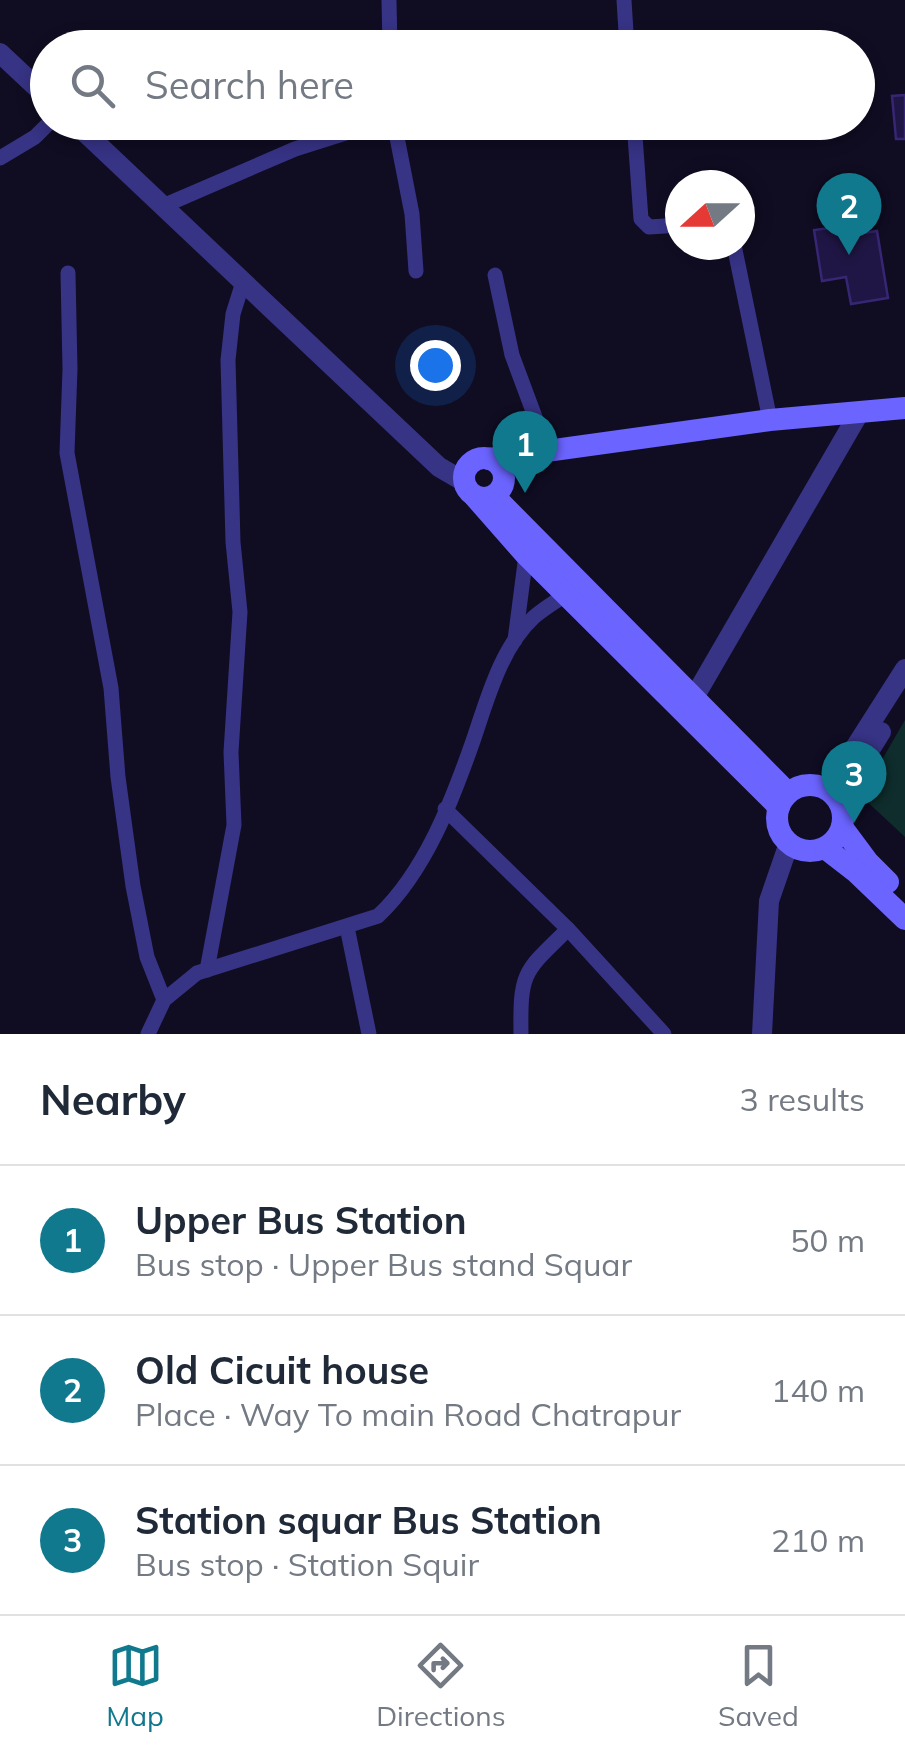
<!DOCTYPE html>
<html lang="en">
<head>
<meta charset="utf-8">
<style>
  :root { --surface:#fff; --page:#f2f2f3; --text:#1f2937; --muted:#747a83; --line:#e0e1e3; --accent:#11798e }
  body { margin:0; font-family:Mulish,sans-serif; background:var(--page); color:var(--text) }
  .compass { position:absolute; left:665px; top:170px; width:90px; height:90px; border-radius:50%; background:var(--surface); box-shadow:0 5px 15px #0003; rotate:249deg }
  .you { position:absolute; left:435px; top:365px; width:35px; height:35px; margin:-25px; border:8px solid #fff; border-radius:50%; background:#1a73e8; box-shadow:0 0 0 15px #1a73e833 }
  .badge { display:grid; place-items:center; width:65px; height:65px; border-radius:50%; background:var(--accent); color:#fff; font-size:32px; font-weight:700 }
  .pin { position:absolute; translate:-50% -82px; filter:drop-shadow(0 2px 5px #0008) }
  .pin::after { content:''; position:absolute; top:52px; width:35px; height:30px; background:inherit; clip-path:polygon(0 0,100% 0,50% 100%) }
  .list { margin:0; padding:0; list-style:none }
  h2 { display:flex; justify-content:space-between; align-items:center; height:130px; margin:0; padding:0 40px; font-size:42px }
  h2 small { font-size:32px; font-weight:400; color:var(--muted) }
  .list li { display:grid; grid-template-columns:65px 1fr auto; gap:30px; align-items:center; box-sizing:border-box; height:150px; padding:0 40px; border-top:2px solid var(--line) }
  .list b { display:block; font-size:38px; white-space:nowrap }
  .list p { margin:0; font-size:32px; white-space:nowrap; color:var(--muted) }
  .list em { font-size:32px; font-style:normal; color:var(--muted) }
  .icon { flex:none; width:55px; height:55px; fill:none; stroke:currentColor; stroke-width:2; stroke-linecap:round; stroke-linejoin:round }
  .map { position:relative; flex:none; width:905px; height:1034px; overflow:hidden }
  .search { position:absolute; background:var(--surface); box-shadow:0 5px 15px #0003; left:30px; right:30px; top:30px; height:110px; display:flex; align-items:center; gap:25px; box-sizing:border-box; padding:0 35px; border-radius:55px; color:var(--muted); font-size:38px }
  .sheet { height:580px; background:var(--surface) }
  nav { display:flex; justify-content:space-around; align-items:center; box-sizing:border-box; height:140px; border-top:2px solid var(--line); background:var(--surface); font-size:28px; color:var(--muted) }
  nav a { display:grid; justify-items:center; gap:5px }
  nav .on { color:var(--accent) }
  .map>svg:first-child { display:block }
</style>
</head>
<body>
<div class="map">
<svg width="905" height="1034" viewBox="0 0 905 1034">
  <rect width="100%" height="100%" fill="#100c22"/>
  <path fill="#0e2d2c" d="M905,720V837L861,796Z"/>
  <g fill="#201645" stroke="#372673" stroke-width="2.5">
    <path d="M905,95V139H896L892,96Z"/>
    <path d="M859,207L863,233L877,231L888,298L851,304L846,277L822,281L814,230L830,228L828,217L839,215L838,210Z"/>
  </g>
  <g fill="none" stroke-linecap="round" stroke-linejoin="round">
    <g stroke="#373385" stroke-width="15">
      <path d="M389,0L390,48"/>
      <path d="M624,0L627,48"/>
      <path d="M394,122L412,214L416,271"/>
      <path d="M634,122L641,219L649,227L680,225"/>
      <path d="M0,158L35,137L50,122"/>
      <path d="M163,206L295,149L380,122"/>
      <path d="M734,245L770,420"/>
      <path d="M68,273L70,369L67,453L111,688L118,777L133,886L147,957L164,1000"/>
      <path d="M495,275L512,355L547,449"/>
      <path d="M515,640L526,555"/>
      <path d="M445,809L568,929L664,1034"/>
      <path d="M347,927L369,1034"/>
      <path d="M207,970L234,825L231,752L240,612L233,542L228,360L233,314L243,282"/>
      <path d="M148,1034L164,1000L197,973L378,916C425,872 452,801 473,741C487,700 501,647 534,617C543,609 555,602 565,595"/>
      <path d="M521,1034C520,971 524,972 568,929"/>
    </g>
    <g stroke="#373385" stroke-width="20">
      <path d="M0,53L48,98"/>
      <path d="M74,122L439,467L463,481"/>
      <path d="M688,708L859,413"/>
      <path d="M828,790L905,669"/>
      <path d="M838,801L881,732"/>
      <path d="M762,1034L769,901L789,843"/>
    </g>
    <g stroke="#6b64ff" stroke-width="22">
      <circle cx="484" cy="478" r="20"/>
      <path d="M489,459L770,420L905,408"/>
      <path d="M494,496L788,793"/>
      <path d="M475,497L526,555L779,807"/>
      <circle cx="810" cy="818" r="33"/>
      <path d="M842,827L868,862L888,882"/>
      <path d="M825,848L856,872L905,919"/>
    </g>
  </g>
</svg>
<svg class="compass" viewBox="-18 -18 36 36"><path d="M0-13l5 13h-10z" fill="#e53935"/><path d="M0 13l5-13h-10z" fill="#747a83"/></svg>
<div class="you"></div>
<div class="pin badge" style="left:525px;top:493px">1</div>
<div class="pin badge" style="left:849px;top:255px">2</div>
<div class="pin badge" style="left:854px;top:823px">3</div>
<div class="search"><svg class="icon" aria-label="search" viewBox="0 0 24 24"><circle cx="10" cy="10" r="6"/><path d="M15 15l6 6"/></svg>Search here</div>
</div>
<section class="sheet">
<h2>Nearby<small>3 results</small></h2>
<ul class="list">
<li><span class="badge">1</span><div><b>Upper Bus Station</b><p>Bus stop · Upper Bus stand Squar</p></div><em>50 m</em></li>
<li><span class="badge">2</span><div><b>Old Cicuit house</b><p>Place · Way To main Road Chatrapur</p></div><em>140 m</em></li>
<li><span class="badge">3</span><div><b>Station squar Bus Station</b><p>Bus stop · Station Squir</p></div><em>210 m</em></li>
</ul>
</section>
<nav>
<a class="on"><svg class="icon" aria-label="map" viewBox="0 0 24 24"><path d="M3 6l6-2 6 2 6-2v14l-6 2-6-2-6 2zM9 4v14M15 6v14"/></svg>Map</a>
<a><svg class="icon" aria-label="directions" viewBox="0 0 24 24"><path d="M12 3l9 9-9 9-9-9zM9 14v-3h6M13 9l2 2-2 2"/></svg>Directions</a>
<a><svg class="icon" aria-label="saved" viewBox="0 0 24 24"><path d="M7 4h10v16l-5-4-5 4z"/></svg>Saved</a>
</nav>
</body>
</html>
